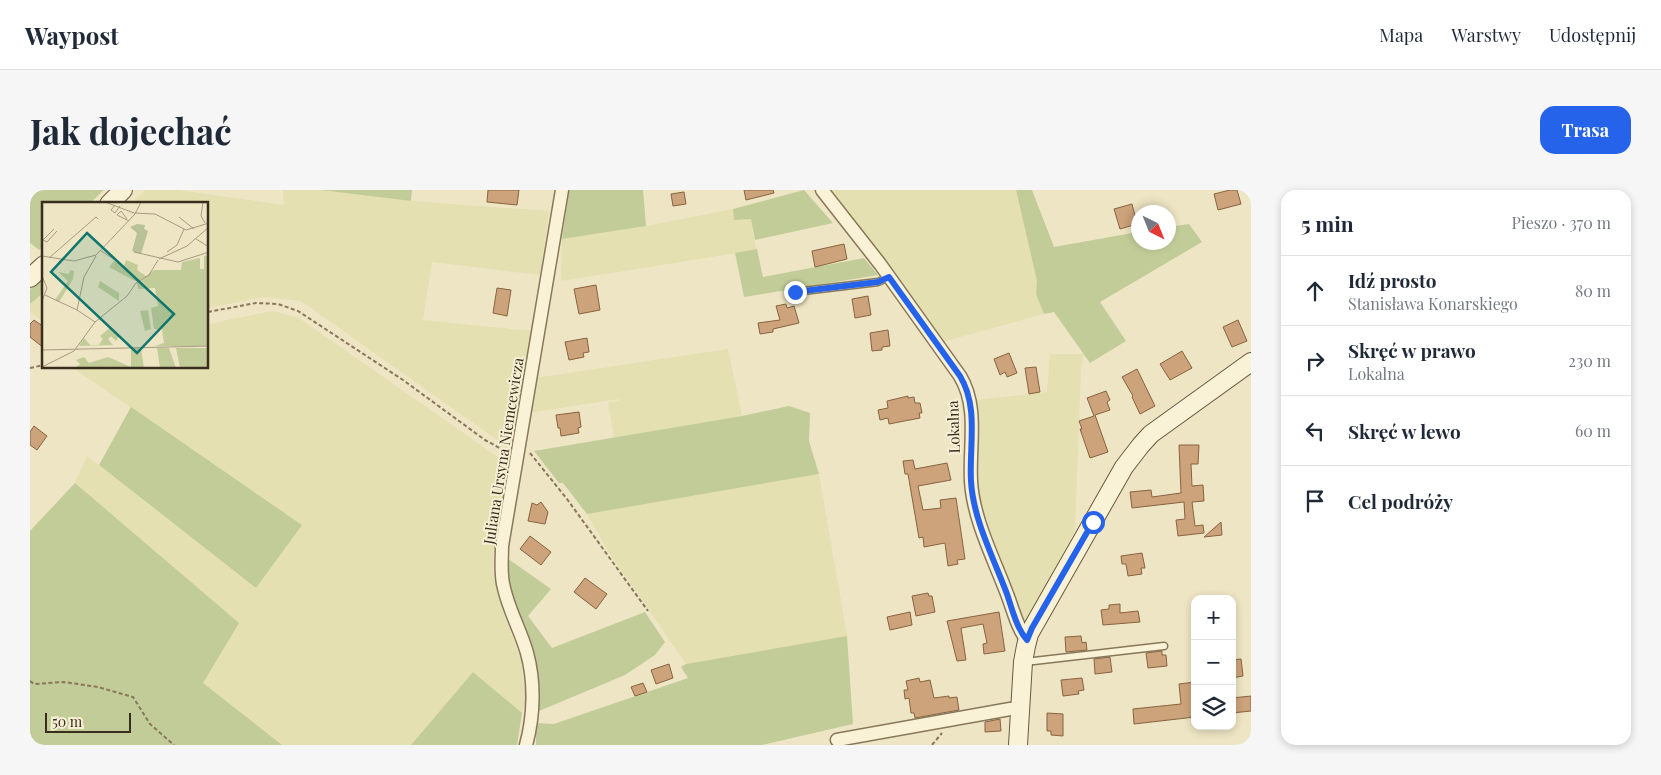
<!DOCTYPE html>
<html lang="pl">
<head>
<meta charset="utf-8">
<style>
  :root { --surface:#fff; --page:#f6f6f7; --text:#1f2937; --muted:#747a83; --line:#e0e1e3; --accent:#2563eb }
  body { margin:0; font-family:"Playfair Display",serif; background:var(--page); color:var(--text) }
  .controls { position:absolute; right:15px; bottom:15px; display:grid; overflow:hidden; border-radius:10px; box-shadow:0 2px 8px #0003 }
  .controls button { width:45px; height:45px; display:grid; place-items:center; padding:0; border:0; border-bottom:1px solid var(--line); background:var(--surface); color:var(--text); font:25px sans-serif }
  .compass { position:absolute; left:1101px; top:15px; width:45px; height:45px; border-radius:50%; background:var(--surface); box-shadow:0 2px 8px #0003; rotate:137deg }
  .scale { position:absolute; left:15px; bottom:12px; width:86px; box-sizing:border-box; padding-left:5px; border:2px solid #392d1e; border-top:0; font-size:14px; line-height:18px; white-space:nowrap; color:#392d1e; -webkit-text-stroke:4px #f6efd4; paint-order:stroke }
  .stop { position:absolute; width:15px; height:15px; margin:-11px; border:4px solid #2563eb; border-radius:50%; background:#fff }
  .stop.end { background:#2563eb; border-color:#fff; box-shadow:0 1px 5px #0008 }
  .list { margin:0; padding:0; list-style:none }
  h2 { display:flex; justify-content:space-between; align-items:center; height:65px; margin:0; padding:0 20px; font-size:21px }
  h2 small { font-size:16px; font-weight:400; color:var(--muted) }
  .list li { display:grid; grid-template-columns:32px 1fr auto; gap:15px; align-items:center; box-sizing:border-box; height:70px; padding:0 20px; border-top:1px solid var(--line) }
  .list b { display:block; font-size:19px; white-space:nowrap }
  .list p { margin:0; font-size:16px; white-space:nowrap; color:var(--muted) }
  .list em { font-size:16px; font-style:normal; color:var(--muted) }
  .icon { flex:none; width:28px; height:28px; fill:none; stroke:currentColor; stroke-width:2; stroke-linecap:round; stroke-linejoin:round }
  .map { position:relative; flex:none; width:1221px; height:555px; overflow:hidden; border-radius:15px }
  header { display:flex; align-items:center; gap:30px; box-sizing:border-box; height:70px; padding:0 25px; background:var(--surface); border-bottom:1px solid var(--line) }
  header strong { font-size:24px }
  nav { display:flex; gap:28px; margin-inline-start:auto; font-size:18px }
  .intro { display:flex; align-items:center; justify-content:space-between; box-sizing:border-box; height:120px; padding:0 30px }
  h1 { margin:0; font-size:35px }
  .button { padding:12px 22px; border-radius:15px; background:var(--accent); color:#fff; font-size:18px; font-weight:700 }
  main { display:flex; gap:30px; padding:0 30px }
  aside { flex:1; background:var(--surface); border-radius:15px; box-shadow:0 2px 8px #0003 }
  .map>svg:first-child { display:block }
</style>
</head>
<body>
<header>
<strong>Waypost</strong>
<nav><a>Mapa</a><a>Warstwy</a><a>Udostępnij</a></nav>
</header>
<div class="intro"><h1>Jak dojechać</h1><a class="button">Trasa</a></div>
<main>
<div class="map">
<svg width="1221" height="555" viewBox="0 0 1221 555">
  <rect width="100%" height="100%" fill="#eee5c4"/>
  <g fill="#e4e0b1">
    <path d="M115,0H148L254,15L253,0H291L381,11L519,21L510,85L402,72L393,130L501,141L485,251L477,257L271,111L234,107L178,118V14H101Z"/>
    <path d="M800,0H986L1007,91L1006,104L1014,124L912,152Z"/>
    <path d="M703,19L705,30L721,29L726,60L531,91L532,49L616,36Z"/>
    <path d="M14,102V132L0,122V114Z"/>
    <path d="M243,121L269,128L478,274L463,365V384L475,428L491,469L496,509L492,523L443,482L381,555H252L172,493L208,433L45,293L57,266L226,398L271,334L43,178H178V135L192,131Z"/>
    <path d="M698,159L712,226L584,248L578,212L589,211L588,209L499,223L505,188Z"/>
    <path d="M1020,164H1054L1051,178L1045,341L999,427L995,432L991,430L949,312L945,210L1017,202Z"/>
    <path d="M789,284L817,446L656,474L578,361L557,324Z"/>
  </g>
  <g fill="#c2cc98">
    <path d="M0,0H74L59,14H14V56L9,60L0,53Z"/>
    <path d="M291,0H382L381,11Z"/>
    <path d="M539,0H613L616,36L532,49Z"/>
    <path d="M774,0L803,33L725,50L721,29L704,30L703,19Z"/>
    <path d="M986,0H1002L1024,57L1108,42V52H1138L1139,37L1159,34L1172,52L1070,112L1096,151L1060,173L1024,122L1014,124L1006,104L1007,91Z"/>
    <path d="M727,59L733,87L834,68L848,85L714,107L705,63Z"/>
    <path d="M14,85V102L0,114V99Z"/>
    <path d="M759,216L780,223L779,251L789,284L557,324L533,293H529L504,261L712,226Z"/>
    <path d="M101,217L272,335L226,398L69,275Z"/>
    <path d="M45,293L209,433L173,493L252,555H0V341Z"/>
    <path d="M477,368L521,399L498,426L522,458L615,422L635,452L625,465L595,485L509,521L507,480L490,428L481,406L476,384Z"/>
    <path d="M817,446L823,534L732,555H506V533L524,534L658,488L651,477L656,474Z"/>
    <path d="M443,482L492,523L487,555H381Z"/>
  </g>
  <g fill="#cca37a" stroke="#886340">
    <path d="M458,0H489L487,15L457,12Z"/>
    <path d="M714,0H743L744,3L716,10Z"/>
    <path d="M1200,0H1207L1211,14L1188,20L1184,4Z"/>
    <path d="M654,2L656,14L643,16L641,4Z"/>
    <path d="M1102,14L1107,34L1090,39L1084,19Z"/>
    <path d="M814,54L817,69L785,77L782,61Z"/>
    <path d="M566,95L570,120L549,124L544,99Z"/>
    <path d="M467,98L481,100L477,126L463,123Z"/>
    <path d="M838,106L841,125L825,128L822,109Z"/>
    <path d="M756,114L757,118L764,116L769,133L743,139V142L730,144L728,133L750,130L746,116Z"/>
    <path d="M4,130L14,137V158L0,147V134Z"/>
    <path d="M1208,130L1217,151L1202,157L1193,137Z"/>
    <path d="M858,140L860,156L852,157V160L842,161L840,143Z"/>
    <path d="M557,148L559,162L553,163L554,167L539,170L535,152Z"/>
    <path d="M1152,161L1162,178L1140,190L1130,174Z"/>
    <path d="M979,163L987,183L977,187L975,182L970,185L964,169Z"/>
    <path d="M1006,177L1010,202L999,204L995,178Z"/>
    <path d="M1107,179L1125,216L1110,224L1102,207L1103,206L1092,187Z"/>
    <path d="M1076,201L1080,210L1077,212L1080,220L1065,225L1078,262L1060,268L1050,239H1052L1049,231L1064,226L1057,208Z"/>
    <path d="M878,206V208L884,207L885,213H890L892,223H889L890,228L859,234L858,228L850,230L848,220L858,218L857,211Z"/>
    <path d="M549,222L551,237L548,238L549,243L531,246L530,238H528L526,225Z"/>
    <path d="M4,236L17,246L7,260L0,255V242Z"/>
    <path d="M1149,255H1169L1168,274H1161L1162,296L1173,295L1174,311L1162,312L1165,336L1173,335L1174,343L1148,346L1146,330L1155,329L1154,312L1102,318L1100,302L1121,300L1122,307L1151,303Z"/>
    <path d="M883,270L885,279L917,273L921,290L888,296L893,320L911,318L910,310L926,308L935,369L927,370L928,374L918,376L915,353L894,357L893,347L889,348L878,284H875L873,271Z"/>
    <path d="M511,312L518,322L515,334L498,331L502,313L507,315Z"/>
    <path d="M1191,332L1192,345L1174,347Z"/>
    <path d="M500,346L521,362L511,375L490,359Z"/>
    <path d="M1112,363L1115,378H1111L1112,384L1098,386L1096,374H1092L1091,366Z"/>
    <path d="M555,388L577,404L566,419L544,402Z"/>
    <path d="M898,403L899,406H902L905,422L886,426L882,406Z"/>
    <path d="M1090,414V423L1108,421L1110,432L1073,435L1071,420L1079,419V415Z"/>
    <path d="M880,422L882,435L860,440L857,427Z"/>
    <path d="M969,422L975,461L954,464L953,454L957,453L953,434L931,438L936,470L927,471L917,431Z"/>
    <path d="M1051,446L1052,453L1056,452L1057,460L1036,462L1035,447Z"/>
    <path d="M1132,461V465H1136L1137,476L1118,478L1116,463Z"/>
    <path d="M1080,467L1082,482L1065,484L1064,469Z"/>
    <path d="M1211,469L1213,486L1202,488V470Z"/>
    <path d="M639,474L643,488L626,494L621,480Z"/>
    <path d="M889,488L890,492L900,490L904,508L919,506V508L927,507L929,520L885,528L884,523H881L879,508L875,509L874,500H878L876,491Z"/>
    <path d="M1052,488L1054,500L1048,501L1049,504L1033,506L1031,490Z"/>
    <path d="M1165,492V527L1104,534L1103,519L1151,514L1149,494Z"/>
    <path d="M613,493L617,502L605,506L601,497Z"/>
    <path d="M1221,506V521L1202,523V508Z"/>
    <path d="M1017,523L1033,524V546L1021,545V541H1017Z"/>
    <path d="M970,529L971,541L955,542V532Z"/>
  </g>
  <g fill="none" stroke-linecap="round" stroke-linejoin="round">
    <defs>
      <g id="lane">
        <path d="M765,102L848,92L859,87"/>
        <path d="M995,472L1134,456"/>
      </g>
      <g id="street">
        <path d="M792,0L850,74L930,186C949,217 939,256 941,291C943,329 964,369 977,404C983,419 987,438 997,450"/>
        <path d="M807,550L980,519L990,518"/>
        <path d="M496,555C504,526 505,492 497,463C491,441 479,421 474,398C470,385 472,370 472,356L532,0"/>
      </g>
      <g id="secondary">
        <path d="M79,14L93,0"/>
        <path d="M0,88L14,75"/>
        <path d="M988,555L993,472L996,456L999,444L1094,277L1111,255L1121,244L1221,172"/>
      </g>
    </defs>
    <use href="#lane" stroke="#89775a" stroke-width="9"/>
    <use href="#street" stroke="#89775a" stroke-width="15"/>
    <use href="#secondary" stroke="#6b583d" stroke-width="20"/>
    <g stroke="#89775a" stroke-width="2" stroke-dasharray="4 2.5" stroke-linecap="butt">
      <path d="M178,122L226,113L248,114L268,121L373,190L455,250L477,262"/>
      <path d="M0,178L14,175"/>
      <path d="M500,263L537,309L618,421"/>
      <path d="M0,491L4,494L34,492L68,497L103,507L120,534L144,555"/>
      <path d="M902,555L912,543"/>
    </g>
    <use href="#lane" stroke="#f9f2d7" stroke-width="6"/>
    <use href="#street" stroke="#f9f2d7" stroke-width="12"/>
    <use href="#secondary" stroke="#f9f2d7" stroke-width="18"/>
  </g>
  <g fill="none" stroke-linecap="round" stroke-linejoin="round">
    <path stroke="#2563eb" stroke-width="6" d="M765,102L848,92L859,87L930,186C949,217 939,256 941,291C943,329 964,369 977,404C982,419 987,439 997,450L1002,438L1063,332"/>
  </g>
  <g text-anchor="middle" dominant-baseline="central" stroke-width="4" stroke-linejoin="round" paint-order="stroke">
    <g font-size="15" fill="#392d1e" stroke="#f6efd4">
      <text transform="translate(923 237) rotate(-92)">Lokalna</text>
      <text transform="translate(473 261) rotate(-81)">Juliana Ursyna Niemcewicza</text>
    </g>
  </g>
  <g transform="translate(12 12)">
    <rect width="166" height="166" fill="#eee5c4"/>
    <path d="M166,53V144H113L122,141L120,127H112L109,106L116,104L113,86L96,87L95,81L112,68H139L140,60L158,56V67H162V54ZM84,58L96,63L95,68L104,74L95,80L67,65L72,59L82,64ZM28,68L32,69L31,77L17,100L13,98L26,79L16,70L27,72ZM58,79L77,91V99L56,85ZM106,108L109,127L103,129L98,109ZM69,125L77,134L74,139L69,134L66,137L71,143L37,144L42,136L49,144H56L61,137L58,134ZM89,146H99L102,166H33L38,162L34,158L42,155L47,161L66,155L89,165ZM115,146H127L134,166H118ZM134,146H166V166H138Z" fill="#c2cc98"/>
    <path d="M95,22L103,23L102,27L106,29L99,52L90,49L95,31L88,25Z" fill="#b9c197"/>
    <path fill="none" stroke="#a69b82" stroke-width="1" d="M63,0L92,11L113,12L144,28L167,21M161,0L159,14L163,21M73,3L69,8L73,11L78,4M137,15L152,27M85,17L79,9L75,13L87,19M154,37L167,45M1,38L5,40L15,29M0,39L12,27M59,49L75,59M92,50L136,60L167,50M125,50L135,43L142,27M0,54L32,59L54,53L93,12L99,0M7,56L54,15L56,17M117,57L145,44L167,25M0,74L5,86L0,99M3,93L35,108M53,120L35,108L42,75L54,54M0,148L167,144M0,165L32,149L53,120L85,94L94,81L107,73L116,58"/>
    <path fill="#0f766e" fill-opacity="0.15" stroke="#0f766e" stroke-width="2.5" d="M45,31L132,112L95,151L9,70Z"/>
    <rect width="166" height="166" fill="none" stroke="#392d1e" stroke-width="2.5"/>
  </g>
</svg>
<div class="controls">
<button>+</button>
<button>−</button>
<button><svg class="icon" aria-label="layers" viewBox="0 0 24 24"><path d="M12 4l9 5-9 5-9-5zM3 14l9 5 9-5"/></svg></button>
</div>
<svg class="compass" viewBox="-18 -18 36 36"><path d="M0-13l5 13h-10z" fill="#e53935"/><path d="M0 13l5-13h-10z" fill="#747a83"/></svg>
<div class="scale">50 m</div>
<div class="stop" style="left:1063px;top:332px"></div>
<div class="stop end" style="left:765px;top:102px"></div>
</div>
<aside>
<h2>5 min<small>Pieszo · 370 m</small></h2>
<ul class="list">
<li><svg class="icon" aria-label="ahead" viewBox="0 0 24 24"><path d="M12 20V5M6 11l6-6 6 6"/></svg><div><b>Idź prosto</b><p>Stanisława Konarskiego</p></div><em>80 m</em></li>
<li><svg class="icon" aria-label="right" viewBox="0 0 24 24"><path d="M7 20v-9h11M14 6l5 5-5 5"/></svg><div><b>Skręć w prawo</b><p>Lokalna</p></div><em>230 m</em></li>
<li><svg class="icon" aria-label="left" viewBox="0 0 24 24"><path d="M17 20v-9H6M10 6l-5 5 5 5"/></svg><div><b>Skręć w lewo</b></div><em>60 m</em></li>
<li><svg class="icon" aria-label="arrive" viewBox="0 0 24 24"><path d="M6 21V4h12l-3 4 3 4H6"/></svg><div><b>Cel podróży</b></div></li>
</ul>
</aside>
</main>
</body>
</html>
